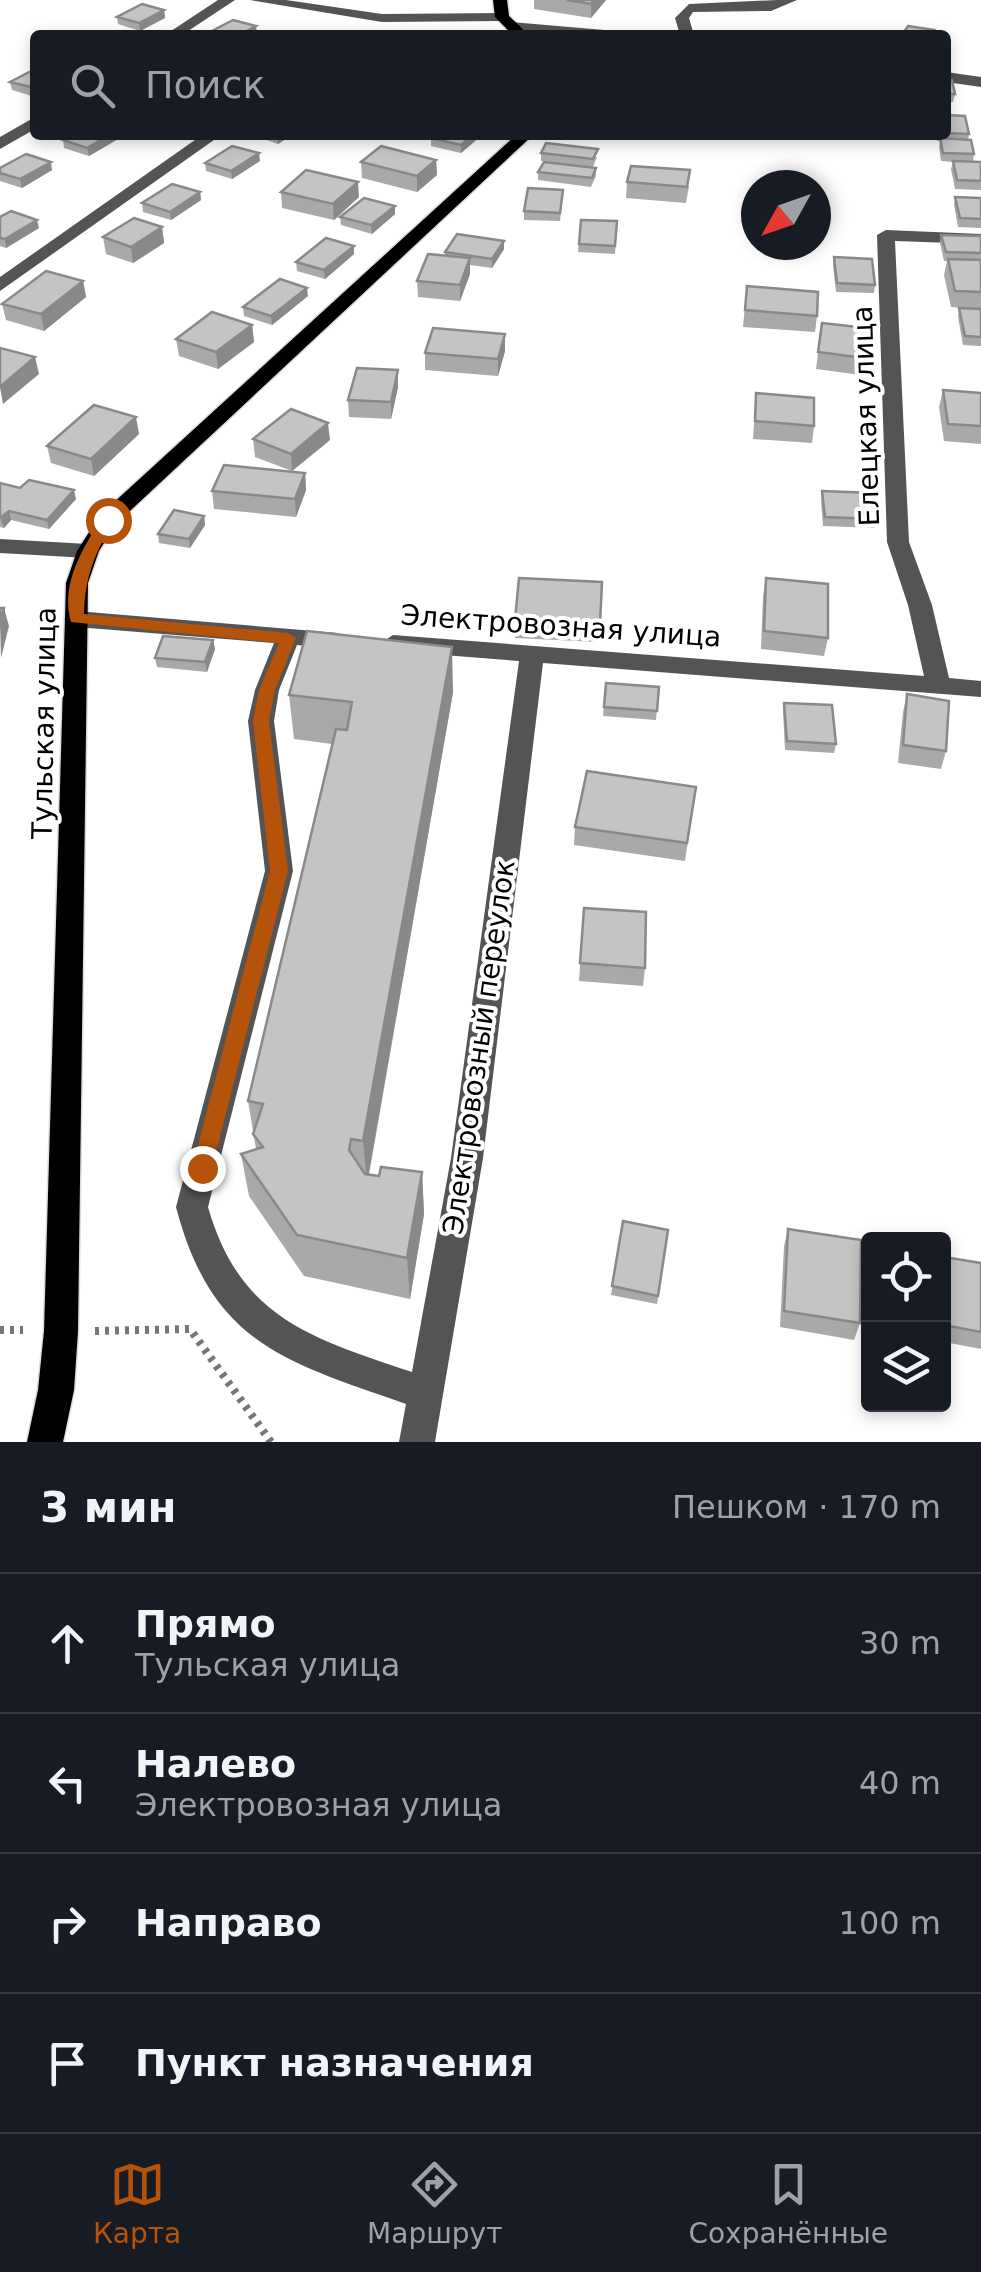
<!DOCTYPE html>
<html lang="ru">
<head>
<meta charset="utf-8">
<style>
  :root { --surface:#171b24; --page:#20242c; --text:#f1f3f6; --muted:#9ea1a6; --line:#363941; --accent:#b45309 }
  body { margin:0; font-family:"DejaVu Sans",sans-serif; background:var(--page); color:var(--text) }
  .controls { position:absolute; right:30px; bottom:30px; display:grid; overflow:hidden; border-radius:10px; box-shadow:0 5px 15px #0003 }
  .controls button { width:90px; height:90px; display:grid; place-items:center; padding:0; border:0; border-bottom:2px solid var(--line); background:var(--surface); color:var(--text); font:50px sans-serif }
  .compass { position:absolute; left:741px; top:170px; width:90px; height:90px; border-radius:50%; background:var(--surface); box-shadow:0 5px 15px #0003; rotate:230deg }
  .stop { position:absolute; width:30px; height:30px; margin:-22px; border:8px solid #b45309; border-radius:50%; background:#fff }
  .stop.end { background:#b45309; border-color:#fff; box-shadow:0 2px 10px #0008 }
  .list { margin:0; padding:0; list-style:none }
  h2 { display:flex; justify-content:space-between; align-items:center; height:130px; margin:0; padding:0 40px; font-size:42px }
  h2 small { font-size:32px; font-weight:400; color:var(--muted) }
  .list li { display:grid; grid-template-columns:65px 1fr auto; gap:30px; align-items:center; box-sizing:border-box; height:140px; padding:0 40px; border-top:2px solid var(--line) }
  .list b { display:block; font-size:38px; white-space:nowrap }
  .list p { margin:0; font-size:32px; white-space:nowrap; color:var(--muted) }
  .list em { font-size:32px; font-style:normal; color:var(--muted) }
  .icon { flex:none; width:55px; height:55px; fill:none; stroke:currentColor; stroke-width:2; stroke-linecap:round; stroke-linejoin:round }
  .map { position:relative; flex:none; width:981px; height:1442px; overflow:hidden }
  .search { position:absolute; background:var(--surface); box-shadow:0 5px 15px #0003; left:30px; right:30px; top:30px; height:110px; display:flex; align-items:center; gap:25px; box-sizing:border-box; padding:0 35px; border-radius:10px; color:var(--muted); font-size:38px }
  .sheet { height:690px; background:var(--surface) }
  nav { display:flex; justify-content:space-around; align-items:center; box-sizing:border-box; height:140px; border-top:2px solid var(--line); background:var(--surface); font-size:28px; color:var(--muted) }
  nav a { display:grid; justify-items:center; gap:5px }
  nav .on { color:var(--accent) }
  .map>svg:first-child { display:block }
</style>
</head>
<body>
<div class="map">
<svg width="981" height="1442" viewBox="0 0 981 1442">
  <rect width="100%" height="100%" fill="#fff"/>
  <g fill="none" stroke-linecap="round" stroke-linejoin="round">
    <defs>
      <g id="major">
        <path d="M493,0H507L509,16L529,35H513L495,17Z"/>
        <path d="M516,135H533L116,524L99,551L88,583L78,1331L74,1390L63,1442H27L38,1390L44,1331L66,583L77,551L100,515Z"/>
      </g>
    </defs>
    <use href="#major" stroke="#dbdbdb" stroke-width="3"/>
    <g stroke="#767676" stroke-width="8" stroke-dasharray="4 6" stroke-linecap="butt">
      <path d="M0,1330H23"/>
      <path d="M95,1331L190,1329L271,1442"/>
    </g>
    <g fill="#545454" fill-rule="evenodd">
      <path d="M218,0H235L182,35H165Z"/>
      <path d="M250,0H286L382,14L502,13L509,17L502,21L382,22Z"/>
      <path d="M777,0H797L771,11L693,12L689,18L694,35H680L675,18L689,4Z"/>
      <path d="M511,22L616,31L623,35L506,29V23Z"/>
      <path d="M946,72L981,77V87L946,82Z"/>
      <path d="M35,117V129L0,149V137Z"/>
      <path d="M202,135H221L0,291V277Z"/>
      <path d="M886,230L981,234V244L895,241L909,542L932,605L949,678L981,681V697L543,663L483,1158L435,1442H399L406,1404C284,1361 212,1344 176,1207L265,871L248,721L255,690L274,643L76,627L64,619L76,611L338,633L350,641L338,649L297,645L279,690L274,721L293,871L208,1207C240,1319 312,1338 412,1372L451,1158L519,661L393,651L381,643L393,635L924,676L908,605L887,542L877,235Z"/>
      <path d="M0,539L88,544L99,551L88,558L0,553Z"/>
    </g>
    <use href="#major" fill="#000" fill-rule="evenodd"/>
  </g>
  <g fill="#a9a9a9">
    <path d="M534,0H606L591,18L534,9Z"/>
    <path d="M164,10L165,18L140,31L118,24L117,17Z"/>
    <path d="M35,69V97L12,90L10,82Z"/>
    <path d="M946,80L955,94L953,102H946Z"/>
    <path d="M946,115L969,134L968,140L974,154L973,161L981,162V190L955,189L951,169L953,162L941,161L939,147L940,141H937L935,135H946Z"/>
    <path d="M252,135H292L278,144Z"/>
    <path d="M434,135H482L461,153L431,146V138Z"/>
    <path d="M118,139L89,156L64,148L63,140Z"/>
    <path d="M541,153L597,157L593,167L541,161Z"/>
    <path d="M436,160L437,175L417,192L362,178L361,162Z"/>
    <path d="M260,161L232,179L206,171L205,163Z"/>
    <path d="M0,168L52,170L22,188L0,181Z"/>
    <path d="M596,168V176L591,187L538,180V172Z"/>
    <path d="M627,182L689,186L686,203L626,198Z"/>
    <path d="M563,190L560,221L524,220V211Z"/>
    <path d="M200,192L201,200L171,220L143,212L142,203Z"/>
    <path d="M281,192L359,197L334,220L282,208Z"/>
    <path d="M955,197L981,198V228L958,227L954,205Z"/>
    <path d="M395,214L372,234L341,225L340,217Z"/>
    <path d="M0,217L39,228L6,248L0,246Z"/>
    <path d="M581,220L617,221L615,254L578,252Z"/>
    <path d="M162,227L164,243L133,263L106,254L103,237Z"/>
    <path d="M941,235L981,236V309L951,307L944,275L947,261H944L940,243Z"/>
    <path d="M504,249L492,268L470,265V274L460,301L418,297L417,281L445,256V252Z"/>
    <path d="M354,254L325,279L297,271L296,262Z"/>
    <path d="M834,257L875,285L874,293L836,292L833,266Z"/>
    <path d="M83,281L86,297L44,331L6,320L2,304Z"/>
    <path d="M747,286L817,316L815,332L743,327Z"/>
    <path d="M308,296L272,325L244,316L243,307Z"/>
    <path d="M959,308L981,309V346L963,345L958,317Z"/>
    <path d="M822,323L864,358L861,375L816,369Z"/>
    <path d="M252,325L254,342L218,369L179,356L176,339Z"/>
    <path d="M505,351L498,376L425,370V353Z"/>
    <path d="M398,387L391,419L349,417L348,400Z"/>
    <path d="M943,390L981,393V444L944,441L939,407Z"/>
    <path d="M756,393L814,426L812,443L753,439Z"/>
    <path d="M139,434L94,476L51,463L47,446Z"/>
    <path d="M253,439L330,440L292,471L255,457Z"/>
    <path d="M305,473L306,490L296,517L214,509L212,491Z"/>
    <path d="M0,483L76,499L49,529L11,520L4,528L0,527Z"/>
    <path d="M822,491L877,519L875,528L823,526L821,500Z"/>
    <path d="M204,516L205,525L190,548L159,543L158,534Z"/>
    <path d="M766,578L828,638L824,656L761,649L763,596Z"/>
    <path d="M602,582L599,642L515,638V620Z"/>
    <path d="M213,640L215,649L207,672L157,667L155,658Z"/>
    <path d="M606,683L659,687L656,720L603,716Z"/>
    <path d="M453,692L369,1175L379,1176L422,1172L424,1214L410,1299L304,1276L249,1196L241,1154L256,1149L248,1101L332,744L294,739L289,695Z"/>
    <path d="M907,694L946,751L941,769L898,763L903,712Z"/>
    <path d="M784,703L836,744L834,753L785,750L783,712Z"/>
    <path d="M696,787L685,861L574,845L575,827Z"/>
    <path d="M584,908L645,968L643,986L579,981Z"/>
    <path d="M623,1221L668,1230L657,1304L611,1295Z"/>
    <path d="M788,1229L860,1323L854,1340L780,1327L784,1246Z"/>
    <path d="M944,1257L981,1263V1349L944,1342Z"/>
  </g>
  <g fill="#898989">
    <path d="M594,0H606L591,18V4Z"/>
    <path d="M164,10L165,18L140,31L139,23Z"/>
    <path d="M256,26L257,33L254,35H239Z"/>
    <path d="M109,135H117L118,139L89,156L87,148Z"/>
    <path d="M279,135H292L278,144L277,136Z"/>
    <path d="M473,135H482L461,153V145Z"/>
    <path d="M259,153L260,161L232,179L231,171Z"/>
    <path d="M436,160L437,175L417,192V176Z"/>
    <path d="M51,162L52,170L22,188L20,179Z"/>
    <path d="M358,182L359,197L334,220L333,204Z"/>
    <path d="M200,192L201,200L171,220L170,212Z"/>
    <path d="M395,206V214L372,234L371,225Z"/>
    <path d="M37,220L39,228L6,248L5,239Z"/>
    <path d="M162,227L164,243L133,263L131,247Z"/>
    <path d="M504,241V249L492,268V259Z"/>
    <path d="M354,246V254L325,279L324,270Z"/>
    <path d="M470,258V274L460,301V285Z"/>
    <path d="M83,281L86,297L44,331L41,314Z"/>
    <path d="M307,288L308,296L272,325L271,316Z"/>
    <path d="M252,325L254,342L218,369L216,352Z"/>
    <path d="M505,334V351L498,376V359Z"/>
    <path d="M35,357L39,374L3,404L0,387Z"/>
    <path d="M398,370V387L391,419V402Z"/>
    <path d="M136,417L139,434L94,476L91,459Z"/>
    <path d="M328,423L330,440L292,471L291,454Z"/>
    <path d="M305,473L306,490L296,517L295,499Z"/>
    <path d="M74,490L76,499L49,529L47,520Z"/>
    <path d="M9,511L11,520L4,528L1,519Z"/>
    <path d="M204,516L205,525L190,548L189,539Z"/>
    <path d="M4,608L9,626L1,658L0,624Z"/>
    <path d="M213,640L215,649L207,672L205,662Z"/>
    <path d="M452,647L453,692L367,1183L363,1141Z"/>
    <path d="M422,1172L424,1214L410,1299L407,1258Z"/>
  </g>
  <g fill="#c4c4c4" stroke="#898989" stroke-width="2.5">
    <path d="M567,0H594L591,4Z"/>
    <path d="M142,4L164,10L139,23L117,17Z"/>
    <path d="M233,20L256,26L239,35H216L208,33Z"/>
    <path d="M908,26L934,30L931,35H902Z"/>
    <path d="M35,69V88L10,82Z"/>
    <path d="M946,80H952L955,94H946Z"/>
    <path d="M946,115L965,116L969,134L946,133Z"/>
    <path d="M71,135H109L87,148L63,140Z"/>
    <path d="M434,135H473L461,145L431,138Z"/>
    <path d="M940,138L971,140L974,154L943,153Z"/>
    <path d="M546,143L598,149L593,159L541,153Z"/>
    <path d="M232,146L259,153L231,171L205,163Z"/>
    <path d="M381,146L436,160L417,176L361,162Z"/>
    <path d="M26,154L51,162L20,179L0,173V168Z"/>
    <path d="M953,161L981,162V181L957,180Z"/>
    <path d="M544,162L596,168L592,178L538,172Z"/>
    <path d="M631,166L690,170L687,187L627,182Z"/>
    <path d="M306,170L358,182L333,204L281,192Z"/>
    <path d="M172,184L200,192L170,212L142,203Z"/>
    <path d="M528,188L563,190L560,213L524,211Z"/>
    <path d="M955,197L981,198V219L960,218Z"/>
    <path d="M364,198L395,206L371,225L340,217Z"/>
    <path d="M11,211L37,220L5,239L0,238V217Z"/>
    <path d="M134,218L162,227L131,247L103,237Z"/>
    <path d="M581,220L617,221L615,246L579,244Z"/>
    <path d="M457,234L504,241L492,259L445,252Z"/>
    <path d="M941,235L981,236V253L946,252Z"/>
    <path d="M326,238L354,246L324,270L296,262Z"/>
    <path d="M428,254L470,258L460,285L417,281Z"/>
    <path d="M834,257L872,259L875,285L837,283Z"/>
    <path d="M948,259L981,260V292L955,291Z"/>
    <path d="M46,271L83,281L41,314L2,304Z"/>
    <path d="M280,279L307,288L271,316L243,307Z"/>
    <path d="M747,286L818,292L817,316L745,310Z"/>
    <path d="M959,308L981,309V337L965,336Z"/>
    <path d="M212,312L252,325L216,352L176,339Z"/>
    <path d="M822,323L867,328L864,358L818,352Z"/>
    <path d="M433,328L505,334L498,359L425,353Z"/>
    <path d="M0,348L35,357L0,387Z"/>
    <path d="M357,368L398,370L391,402L348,400Z"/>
    <path d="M943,390L981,393V426L948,424Z"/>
    <path d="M756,393L814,398V426L755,421Z"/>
    <path d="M94,405L136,417L91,459L47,446Z"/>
    <path d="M291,409L328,423L291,454L253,439Z"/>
    <path d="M224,465L305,473L295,499L212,491Z"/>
    <path d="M29,480L74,490L47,520L9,511L0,518V483L20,488Z"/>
    <path d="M822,491L873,493L877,519L825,517Z"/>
    <path d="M174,510L204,516L189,539L158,534Z"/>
    <path d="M519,578L602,582L600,624L515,620Z"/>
    <path d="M766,578L828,584V638L764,631Z"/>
    <path d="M0,608H4L0,624Z"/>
    <path d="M307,631L452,647L363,1141L351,1139L349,1150L365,1174L379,1176L381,1167L422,1172L407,1258L297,1235L241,1154L263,1147L253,1134L263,1104L248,1101L336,729L347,730L352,702L289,695Z"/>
    <path d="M163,636L213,640L205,662L155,658Z"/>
    <path d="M606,683L659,687L657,711L604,707Z"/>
    <path d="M907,694L949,701L946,751L903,745Z"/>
    <path d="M784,703L832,705L836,744L787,741Z"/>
    <path d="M587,771L696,787L687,843L575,827Z"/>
    <path d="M584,908L646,912L645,968L580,963Z"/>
    <path d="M623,1221L668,1230L658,1296L612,1286Z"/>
    <path d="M788,1229L861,1240L860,1323L784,1311Z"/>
    <path d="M944,1257L981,1263V1332L944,1325Z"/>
  </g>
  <path fill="#b45309" d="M103,516L115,520C95,552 85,576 84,614L288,633L296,638L275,690L269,721L288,871L212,1168L202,1177L192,1168L270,871L253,721L259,690L279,643L71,622C60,584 83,548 103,516Z"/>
  <g text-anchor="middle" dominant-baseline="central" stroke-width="8" stroke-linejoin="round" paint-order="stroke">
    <g font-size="28" fill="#000" stroke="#fff">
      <text transform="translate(866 416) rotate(-92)">Елецкая улица</text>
      <text transform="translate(561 626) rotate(4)">Электровозная улица</text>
      <text transform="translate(44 723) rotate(-89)">Тульская улица</text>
      <text transform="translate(479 1047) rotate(-82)">Электровозный переулок</text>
    </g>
  </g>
</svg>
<div class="controls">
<button><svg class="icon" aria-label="locate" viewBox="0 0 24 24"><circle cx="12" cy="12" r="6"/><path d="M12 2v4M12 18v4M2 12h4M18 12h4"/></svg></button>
<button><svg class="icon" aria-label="layers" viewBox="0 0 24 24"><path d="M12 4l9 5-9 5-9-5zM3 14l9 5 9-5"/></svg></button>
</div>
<svg class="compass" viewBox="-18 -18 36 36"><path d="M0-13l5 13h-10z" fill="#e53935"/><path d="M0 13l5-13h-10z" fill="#9ea1a6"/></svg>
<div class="stop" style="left:108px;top:520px"></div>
<div class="stop end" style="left:202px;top:1168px"></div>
<div class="search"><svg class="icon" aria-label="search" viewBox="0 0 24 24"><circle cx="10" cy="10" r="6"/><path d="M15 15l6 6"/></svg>Поиск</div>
</div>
<section class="sheet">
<h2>3 мин<small>Пешком · 170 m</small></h2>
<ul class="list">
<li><svg class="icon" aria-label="ahead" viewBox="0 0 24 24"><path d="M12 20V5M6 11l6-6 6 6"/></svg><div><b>Прямо</b><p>Тульская улица</p></div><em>30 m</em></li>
<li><svg class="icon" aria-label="left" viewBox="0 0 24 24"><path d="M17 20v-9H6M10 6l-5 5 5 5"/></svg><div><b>Налево</b><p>Электровозная улица</p></div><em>40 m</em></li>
<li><svg class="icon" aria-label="right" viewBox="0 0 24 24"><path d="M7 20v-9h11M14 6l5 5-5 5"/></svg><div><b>Направо</b></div><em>100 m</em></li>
<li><svg class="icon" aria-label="arrive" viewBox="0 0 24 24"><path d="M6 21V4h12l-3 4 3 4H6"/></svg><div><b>Пункт назначения</b></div></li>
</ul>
</section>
<nav>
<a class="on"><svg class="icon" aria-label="map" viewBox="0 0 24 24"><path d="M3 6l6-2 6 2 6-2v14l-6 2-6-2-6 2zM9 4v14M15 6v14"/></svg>Карта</a>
<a><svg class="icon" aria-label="directions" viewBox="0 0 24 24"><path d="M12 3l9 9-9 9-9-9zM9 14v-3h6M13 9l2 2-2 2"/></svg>Маршрут</a>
<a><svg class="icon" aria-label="saved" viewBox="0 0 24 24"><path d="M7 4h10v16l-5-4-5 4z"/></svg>Сохранённые</a>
</nav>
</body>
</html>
